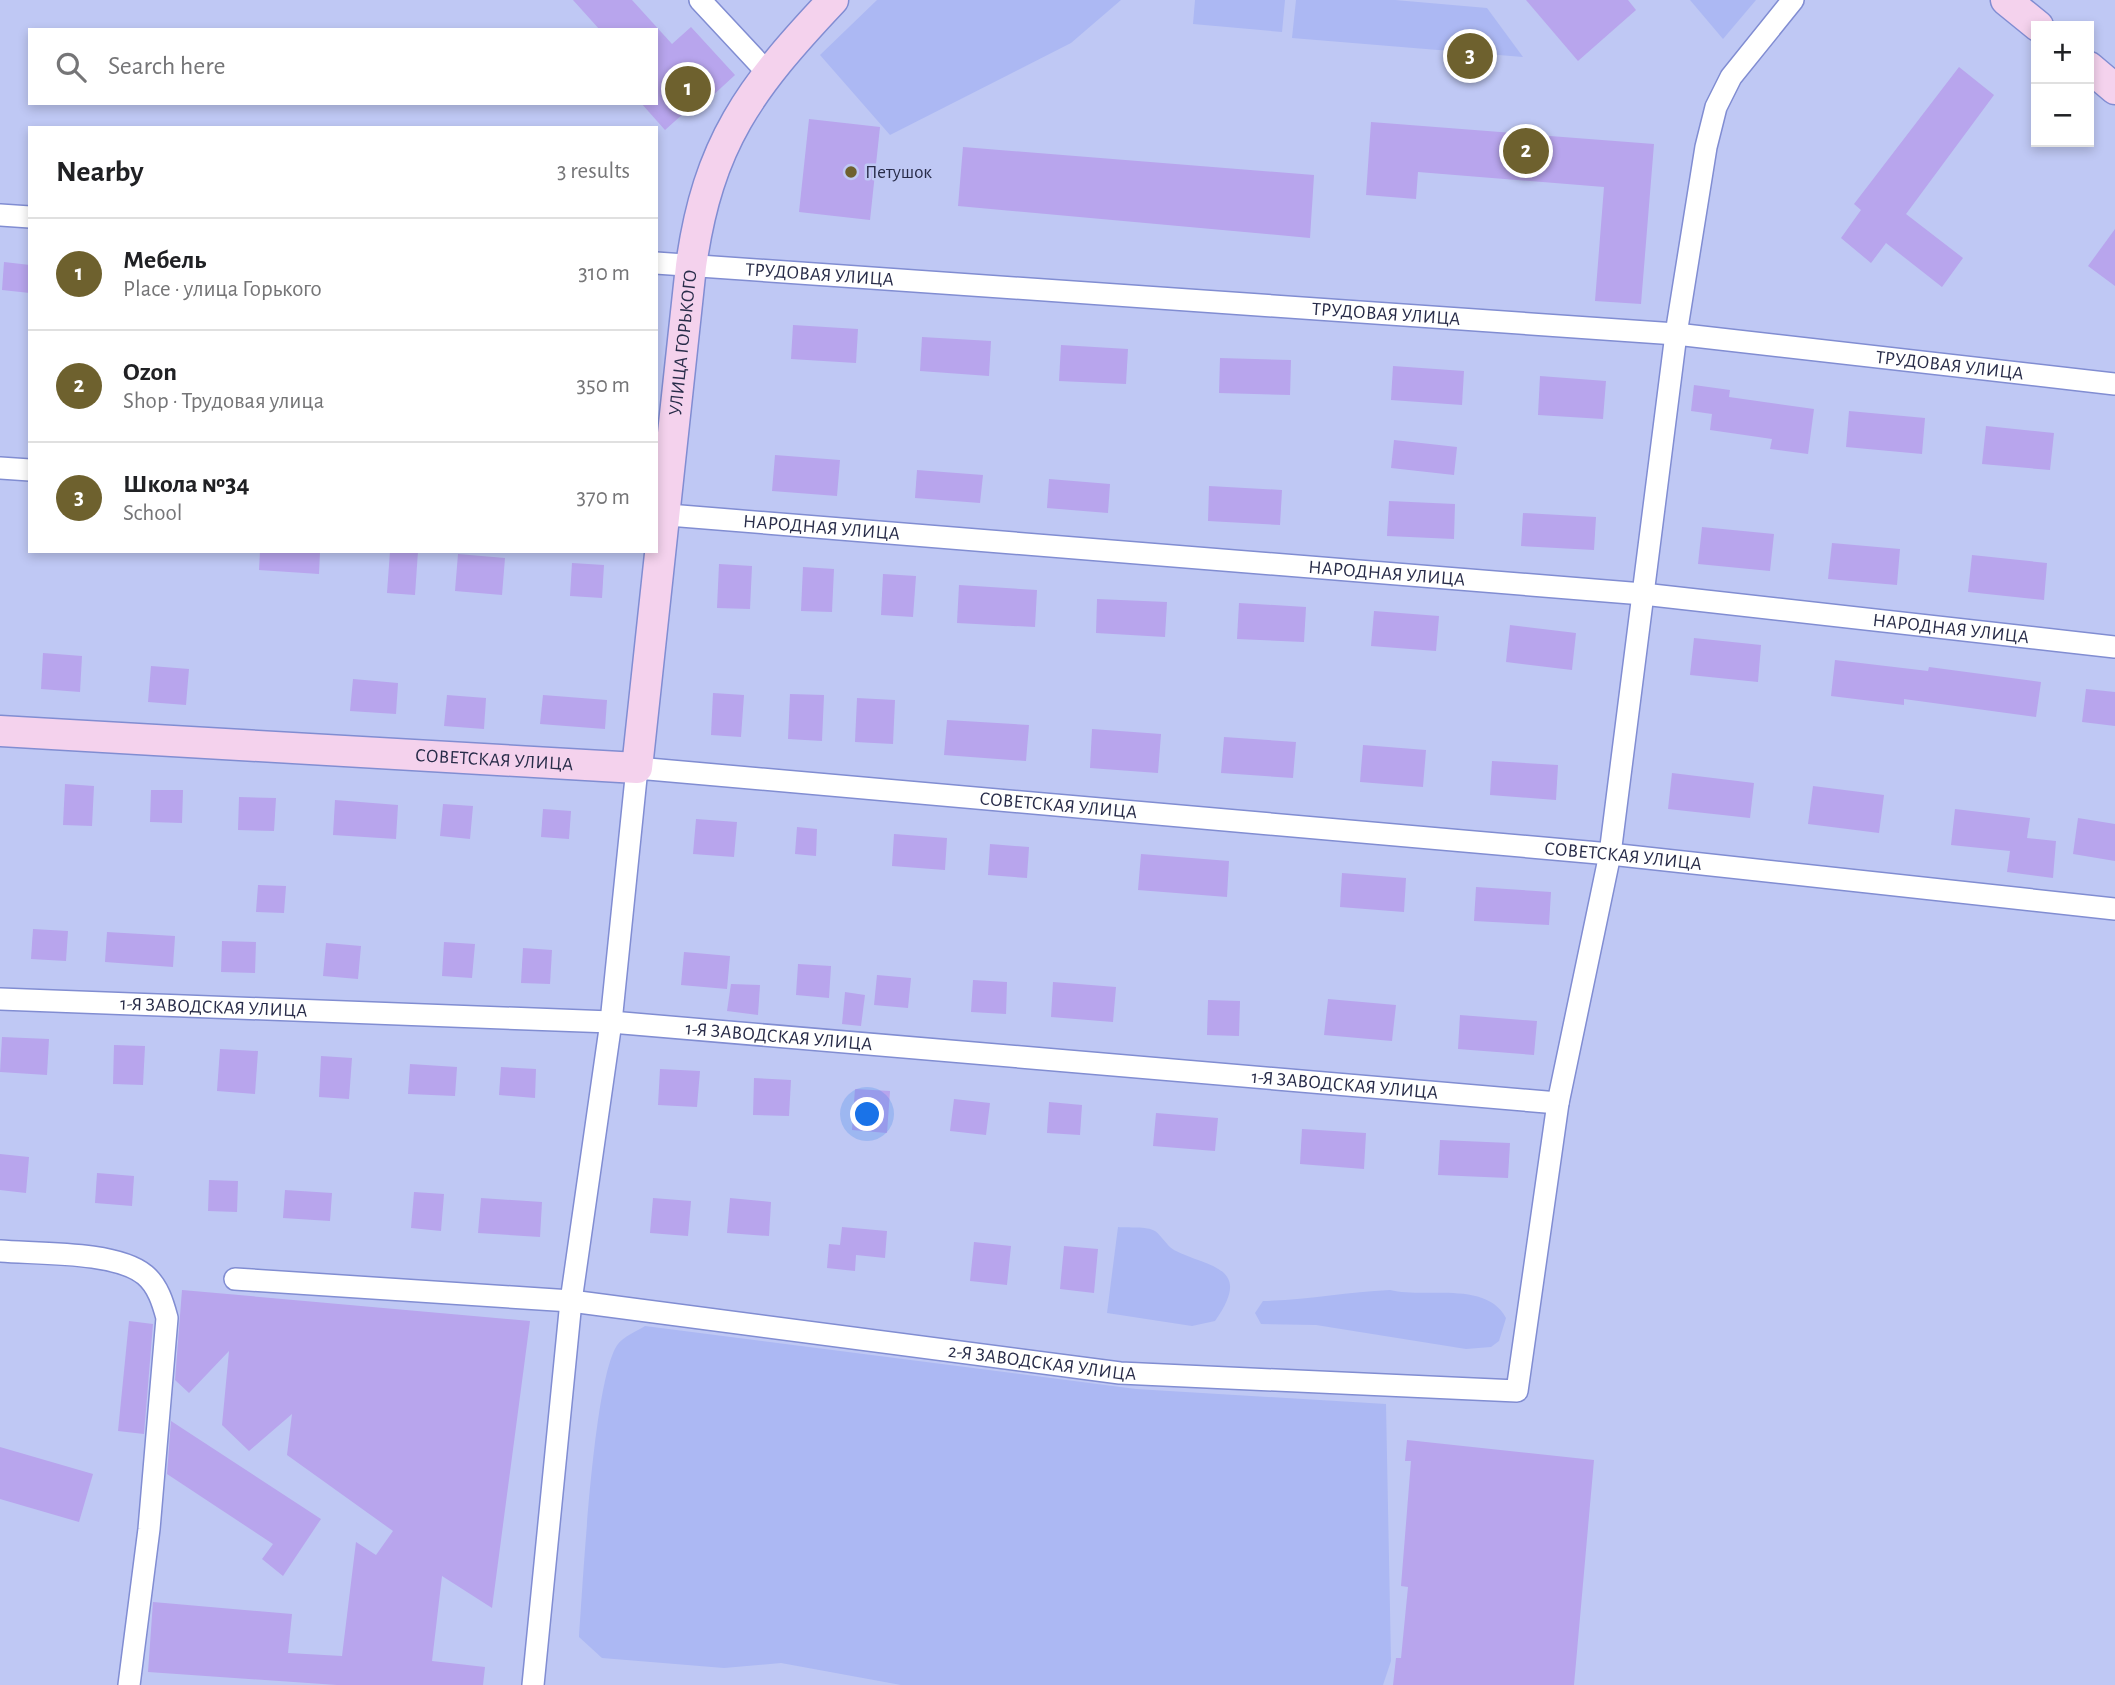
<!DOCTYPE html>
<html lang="en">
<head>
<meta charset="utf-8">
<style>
  :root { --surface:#fff; --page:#f6f6f6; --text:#202124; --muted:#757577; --line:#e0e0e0; --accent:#6e612e }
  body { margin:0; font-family:"Alegreya Sans",sans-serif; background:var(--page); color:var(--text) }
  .controls { position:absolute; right:21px; top:21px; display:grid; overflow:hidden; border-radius:0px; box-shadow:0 4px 10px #0003 }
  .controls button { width:63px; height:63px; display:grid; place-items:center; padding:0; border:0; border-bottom:2px solid var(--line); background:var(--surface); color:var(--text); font:35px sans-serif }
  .you { position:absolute; left:868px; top:1115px; width:24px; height:24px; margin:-18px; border:5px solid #fff; border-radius:50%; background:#1a73e8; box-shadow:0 0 0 10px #1a73e833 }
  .badge { display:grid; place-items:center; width:46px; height:46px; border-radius:50%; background:var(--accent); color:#fff; font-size:23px; font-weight:700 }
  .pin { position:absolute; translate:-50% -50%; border:4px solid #fff; box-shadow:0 2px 7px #0006 }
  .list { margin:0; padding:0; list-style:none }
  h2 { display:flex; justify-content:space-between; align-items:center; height:91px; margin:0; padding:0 28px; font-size:30px }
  h2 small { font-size:23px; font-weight:400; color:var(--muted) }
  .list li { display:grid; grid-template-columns:46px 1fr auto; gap:21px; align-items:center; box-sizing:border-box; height:112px; padding:0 28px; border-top:2px solid var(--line) }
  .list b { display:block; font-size:26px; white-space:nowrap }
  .list p { margin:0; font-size:23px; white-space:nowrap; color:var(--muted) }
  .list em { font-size:23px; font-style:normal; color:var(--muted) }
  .icon { flex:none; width:38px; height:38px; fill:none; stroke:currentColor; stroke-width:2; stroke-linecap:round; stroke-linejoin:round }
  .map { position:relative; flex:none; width:2115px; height:1685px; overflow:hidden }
  .search { position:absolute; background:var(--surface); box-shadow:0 4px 10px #0003; left:28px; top:28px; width:630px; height:77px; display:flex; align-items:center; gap:18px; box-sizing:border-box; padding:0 24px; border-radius:0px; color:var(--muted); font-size:26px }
  .panel { position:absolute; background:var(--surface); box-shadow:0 4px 10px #0003; left:28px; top:126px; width:630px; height:427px; border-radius:0px }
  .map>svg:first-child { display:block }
</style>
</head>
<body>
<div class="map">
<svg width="2115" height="1685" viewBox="0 0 2115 1685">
  <rect width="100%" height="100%" fill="#bfc8f4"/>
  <g fill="#acb8f3">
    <path d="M877,0H1121L1071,43L890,135L820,55Z"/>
    <path d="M1195,0H1285L1282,32L1193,24Z"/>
    <path d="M1296,0H1395L1487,8L1523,57L1292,38Z"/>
    <path d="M1690,0H1756L1723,39Z"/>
    <path d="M1118,1227C1127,1228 1147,1226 1155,1231C1162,1236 1166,1245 1174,1250C1209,1268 1254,1266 1215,1321L1192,1326L1107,1313Z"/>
    <path d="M1390,1290C1425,1299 1486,1280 1506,1318L1499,1341L1491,1347L1466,1349L1316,1325L1261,1324L1255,1313L1263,1301C1306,1300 1347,1292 1390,1290Z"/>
    <path d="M645,1326L1136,1389L1386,1404L1391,1661L1383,1685H901L781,1663L724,1668L602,1658L579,1637C583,1585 593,1377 618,1344C623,1337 637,1331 645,1326Z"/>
  </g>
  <g fill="#b8a5ed">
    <path d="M573,0H632L672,44L691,27L735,75L698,109L694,104L665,130L641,103H656V30H600Z"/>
    <path d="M1526,0H1628L1636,10L1578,61Z"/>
    <path d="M1959,67L1994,95L1906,214L1963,258L1942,287L1886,243L1871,263L1841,238L1861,210L1854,204Z"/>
    <path d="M809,119L880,127L870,220L799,212Z"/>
    <path d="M1371,122L1654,144L1641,304L1595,301L1604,187L1418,172L1416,199L1366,195Z"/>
    <path d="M963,147L1314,175L1310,238L958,206Z"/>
    <path d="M2115,229V286L2088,266Z"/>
    <path d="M4,262L30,265V293L2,290Z"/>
    <path d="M793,325L858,329L856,363L791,359Z"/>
    <path d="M922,337L991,341L989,376L920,371Z"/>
    <path d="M1061,345L1128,349L1126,384L1059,381Z"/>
    <path d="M1220,358L1291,360L1290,395L1219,393Z"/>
    <path d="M1393,366L1464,371L1462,405L1391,400Z"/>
    <path d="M1540,376L1606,381L1603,419L1538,415Z"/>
    <path d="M1694,385L1730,390L1729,397L1814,409L1808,454L1770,449L1772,439L1710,430L1712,414L1691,411Z"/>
    <path d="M1849,411L1925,418L1922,454L1846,447Z"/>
    <path d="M1986,426L2054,433L2050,470L1982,464Z"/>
    <path d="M1394,440L1457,447L1454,475L1391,468Z"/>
    <path d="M775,455L840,460L837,496L772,491Z"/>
    <path d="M917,470L983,475L980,503L915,498Z"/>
    <path d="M1049,479L1110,484L1108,513L1047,508Z"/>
    <path d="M1209,486L1282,490L1280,525L1208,521Z"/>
    <path d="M1389,501L1455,504L1454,539L1387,536Z"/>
    <path d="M1523,513L1596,517L1594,550L1521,546Z"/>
    <path d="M1702,527L1774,534L1770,571L1698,564Z"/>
    <path d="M1832,543L1900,549L1897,585L1828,579Z"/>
    <path d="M260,551H320L319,574L259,570Z"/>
    <path d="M390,551H418L415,595L387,593Z"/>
    <path d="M458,554L505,558L502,595L455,591Z"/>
    <path d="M1972,555L2047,563L2044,600L1968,592Z"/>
    <path d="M572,563L604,565L602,598L570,596Z"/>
    <path d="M719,564L752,566L750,609L717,608Z"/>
    <path d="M803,567L834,569L832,612L801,611Z"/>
    <path d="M883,574L916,576L913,617L881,615Z"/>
    <path d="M959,585L1037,590L1035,627L957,623Z"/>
    <path d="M1097,599L1167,602L1165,637L1096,633Z"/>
    <path d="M1239,603L1306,607L1304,642L1237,639Z"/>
    <path d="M1374,611L1439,616L1436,651L1371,646Z"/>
    <path d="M1510,625L1576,633L1572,670L1506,662Z"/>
    <path d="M1694,638L1761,645L1758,682L1690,675Z"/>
    <path d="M43,653L82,656L80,692L41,689Z"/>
    <path d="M1835,660L1928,671L1929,667L2041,682L2036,717L1904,699V705L1831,696Z"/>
    <path d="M151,666L189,669L186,705L148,702Z"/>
    <path d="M353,679L398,683L396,714L350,711Z"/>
    <path d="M2086,689L2115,692V726L2082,722Z"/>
    <path d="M713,693L744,695L741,737L711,735Z"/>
    <path d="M790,694L824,695L822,741L788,739Z"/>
    <path d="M447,695L486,698L484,729L444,726Z"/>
    <path d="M543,695L607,700L605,729L540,724Z"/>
    <path d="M857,698L895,700L893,744L855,742Z"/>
    <path d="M947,720L1029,725L1026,761L944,755Z"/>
    <path d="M1092,729L1161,734L1158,773L1090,768Z"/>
    <path d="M1224,737L1296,742L1293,778L1221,773Z"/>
    <path d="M1363,745L1426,750L1423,787L1360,782Z"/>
    <path d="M1492,761L1558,765L1556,800L1490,795Z"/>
    <path d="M1672,773L1754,783L1750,818L1668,809Z"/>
    <path d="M65,784L94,786L92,826L63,825Z"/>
    <path d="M1813,786L1884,795L1879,833L1808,824Z"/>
    <path d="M151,790H183L182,823L150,822Z"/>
    <path d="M239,797L276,798L274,831L238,830Z"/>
    <path d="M335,800L398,805L396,839L333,835Z"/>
    <path d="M443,804L473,806L470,839L440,836Z"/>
    <path d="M543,809L571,811L569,839L541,837Z"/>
    <path d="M1955,809L2030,818L2027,838L2056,841L2053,878L2007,872L2010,851L1951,845Z"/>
    <path d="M2078,818L2115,824V861L2073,854Z"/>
    <path d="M696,819L737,822L734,857L693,854Z"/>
    <path d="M797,827L817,829L816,856L795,854Z"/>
    <path d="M894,834L947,838L945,870L892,866Z"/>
    <path d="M990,844L1029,847L1027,878L988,875Z"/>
    <path d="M1141,854L1229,861L1227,897L1138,890Z"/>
    <path d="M1342,873L1406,878L1404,912L1340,907Z"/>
    <path d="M258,885L286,886L284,913L256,912Z"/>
    <path d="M1476,887L1551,892L1549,925L1474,921Z"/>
    <path d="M33,929L68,931L66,961L31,959Z"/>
    <path d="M107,932L175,936L173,967L105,962Z"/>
    <path d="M222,941L256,942L255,973L221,972Z"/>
    <path d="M444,942L475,944L472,978L442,976Z"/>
    <path d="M326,943L361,946L358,979L323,976Z"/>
    <path d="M523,948L552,950L550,984L521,983Z"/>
    <path d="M684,952L730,956L727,989L681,985Z"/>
    <path d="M798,964L831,966L829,998L796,995Z"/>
    <path d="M877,975L911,978L908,1008L874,1005Z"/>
    <path d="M973,980L1007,982L1006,1014L971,1012Z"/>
    <path d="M1053,982L1116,987L1113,1022L1051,1017Z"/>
    <path d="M731,984L760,985L758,1015L727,1011Z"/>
    <path d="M845,992L865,995L861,1026L842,1024Z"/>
    <path d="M1328,999L1396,1005L1392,1041L1324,1035Z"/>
    <path d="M1208,1000L1240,1001L1239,1036L1207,1035Z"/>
    <path d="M1460,1015L1537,1021L1534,1055L1458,1049Z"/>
    <path d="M2,1037L49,1039L47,1075L0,1072Z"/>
    <path d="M114,1045L145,1046L143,1085L113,1084Z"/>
    <path d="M220,1049L258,1051L255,1094L217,1091Z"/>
    <path d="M321,1056L352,1058L349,1099L319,1097Z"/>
    <path d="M410,1064L457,1067L455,1096L408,1094Z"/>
    <path d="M501,1067L536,1069L535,1098L499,1095Z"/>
    <path d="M660,1069L700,1071L697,1107L658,1105Z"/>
    <path d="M754,1078L791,1080L789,1116L753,1115Z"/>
    <path d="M855,1089L890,1091L887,1133L852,1130Z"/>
    <path d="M954,1099L990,1103L986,1135L950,1131Z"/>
    <path d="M1049,1102L1082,1105L1080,1135L1047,1133Z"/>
    <path d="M1156,1113L1218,1118L1215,1151L1153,1146Z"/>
    <path d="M1302,1129L1366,1133L1364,1169L1300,1164Z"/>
    <path d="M1440,1140L1510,1143L1508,1178L1438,1175Z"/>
    <path d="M0,1154L29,1157L26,1193L0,1190Z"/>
    <path d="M97,1173L134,1176L132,1206L95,1203Z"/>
    <path d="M209,1180L238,1181L237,1212L208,1211Z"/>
    <path d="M285,1190L332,1193L330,1221L283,1218Z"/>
    <path d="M414,1192L444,1194L441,1231L411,1228Z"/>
    <path d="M481,1198L542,1202L540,1237L478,1233Z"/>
    <path d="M653,1198L691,1201L688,1236L650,1233Z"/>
    <path d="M730,1198L771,1202L769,1236L727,1233Z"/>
    <path d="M842,1227L887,1231L885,1258L856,1255L855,1271L827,1268L829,1244L840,1245Z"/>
    <path d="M974,1242L1011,1246L1007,1285L970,1281Z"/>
    <path d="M1064,1246L1098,1249L1094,1293L1060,1289Z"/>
    <path d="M182,1290L530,1321L492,1608L442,1576L432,1661L485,1667L483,1685H337L148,1672L153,1602L292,1614L288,1653L342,1656L356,1542L376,1555L393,1531L287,1455L292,1414L249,1451L222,1425L229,1351L189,1393L175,1380Z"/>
    <path d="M129,1321L153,1324L144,1434L118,1431Z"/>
    <path d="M171,1421L321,1519L283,1576L262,1559L273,1544L167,1474Z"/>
    <path d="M1407,1440L1594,1460L1574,1685H1393L1396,1658H1401L1408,1587L1401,1586L1411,1461H1405Z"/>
    <path d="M0,1447L93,1474L79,1522L0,1499Z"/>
  </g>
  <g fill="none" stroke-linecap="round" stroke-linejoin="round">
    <defs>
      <g id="street">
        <path d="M700,0L768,73"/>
        <path d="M0,215L30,217"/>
        <path id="s1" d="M656,263L1676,334L2115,384"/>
        <path d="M0,468L30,470"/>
        <path id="s2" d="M656,514L1643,594L2115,647"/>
        <path id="s3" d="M0,999L611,1022L1558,1103"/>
        <path d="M0,1251C38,1254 116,1251 145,1275C158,1286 163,1303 167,1318L149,1529L129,1685"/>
        <path id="s4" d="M235,1279L571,1301L1120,1373L1517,1391L1558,1103L1610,854L1676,334L1706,147L1716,107L1731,77L1793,0"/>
        <path id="s5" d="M533,1685L571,1301L611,1022L637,768L1610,854L2115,909"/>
      </g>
      <g id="secondary">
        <path d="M2006,0L2038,26"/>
        <path d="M2089,67L2115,89"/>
        <path id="s6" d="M0,731L637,768L691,266C708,143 750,88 833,0"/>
      </g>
    </defs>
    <use href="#street" stroke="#818dd2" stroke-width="24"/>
    <use href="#secondary" stroke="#818dd2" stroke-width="33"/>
    <use href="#street" stroke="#fff" stroke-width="21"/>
    <use href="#secondary" stroke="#f4d2ed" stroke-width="30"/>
  </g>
  <circle fill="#6e612e" stroke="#bfc8f4" stroke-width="2.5" cx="851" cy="172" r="7"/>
  <g text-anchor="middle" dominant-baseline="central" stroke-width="5" stroke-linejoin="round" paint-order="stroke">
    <g font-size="19" fill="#282c49" stroke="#bfc8f4" text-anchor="start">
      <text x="865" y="172">Петушок</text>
    </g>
    <g font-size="19" fill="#282c49" stroke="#bfc8f4">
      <text stroke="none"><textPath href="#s1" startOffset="164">ТРУДОВАЯ УЛИЦА</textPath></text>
      <text stroke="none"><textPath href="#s1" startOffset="732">ТРУДОВАЯ УЛИЦА</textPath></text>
      <text stroke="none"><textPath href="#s6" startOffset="1066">УЛИЦА ГОРЬКОГО</textPath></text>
      <text stroke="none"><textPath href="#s1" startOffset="1298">ТРУДОВАЯ УЛИЦА</textPath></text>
      <text stroke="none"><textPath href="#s2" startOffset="166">НАРОДНАЯ УЛИЦА</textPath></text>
      <text stroke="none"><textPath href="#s2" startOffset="733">НАРОДНАЯ УЛИЦА</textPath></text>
      <text stroke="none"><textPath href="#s2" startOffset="1300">НАРОДНАЯ УЛИЦА</textPath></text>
      <text stroke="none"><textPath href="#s6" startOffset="495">СОВЕТСКАЯ УЛИЦА</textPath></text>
      <text stroke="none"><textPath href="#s5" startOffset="1346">СОВЕТСКАЯ УЛИЦА</textPath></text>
      <text stroke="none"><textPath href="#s5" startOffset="1913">СОВЕТСКАЯ УЛИЦА</textPath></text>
      <text stroke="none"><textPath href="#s3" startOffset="214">1-Я ЗАВОДСКАЯ УЛИЦА</textPath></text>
      <text stroke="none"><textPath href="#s3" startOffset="780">1-Я ЗАВОДСКАЯ УЛИЦА</textPath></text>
      <text stroke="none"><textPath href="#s3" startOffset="1348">1-Я ЗАВОДСКАЯ УЛИЦА</textPath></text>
      <text stroke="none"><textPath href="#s4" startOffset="812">2-Я ЗАВОДСКАЯ УЛИЦА</textPath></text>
    </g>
  </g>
</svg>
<div class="controls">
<button>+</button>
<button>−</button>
</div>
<div class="you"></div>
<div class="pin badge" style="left:688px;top:89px">1</div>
<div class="pin badge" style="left:1526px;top:151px">2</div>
<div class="pin badge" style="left:1470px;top:56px">3</div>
<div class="search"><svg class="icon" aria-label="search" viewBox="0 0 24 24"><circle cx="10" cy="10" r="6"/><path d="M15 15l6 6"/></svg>Search here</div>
<section class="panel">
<h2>Nearby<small>3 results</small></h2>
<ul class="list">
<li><span class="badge">1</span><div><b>Мебель</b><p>Place · улица Горького</p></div><em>310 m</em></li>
<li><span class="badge">2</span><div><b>Ozon</b><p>Shop · Трудовая улица</p></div><em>350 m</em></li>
<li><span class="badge">3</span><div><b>Школа №34</b><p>School</p></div><em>370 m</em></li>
</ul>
</section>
</div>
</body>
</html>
